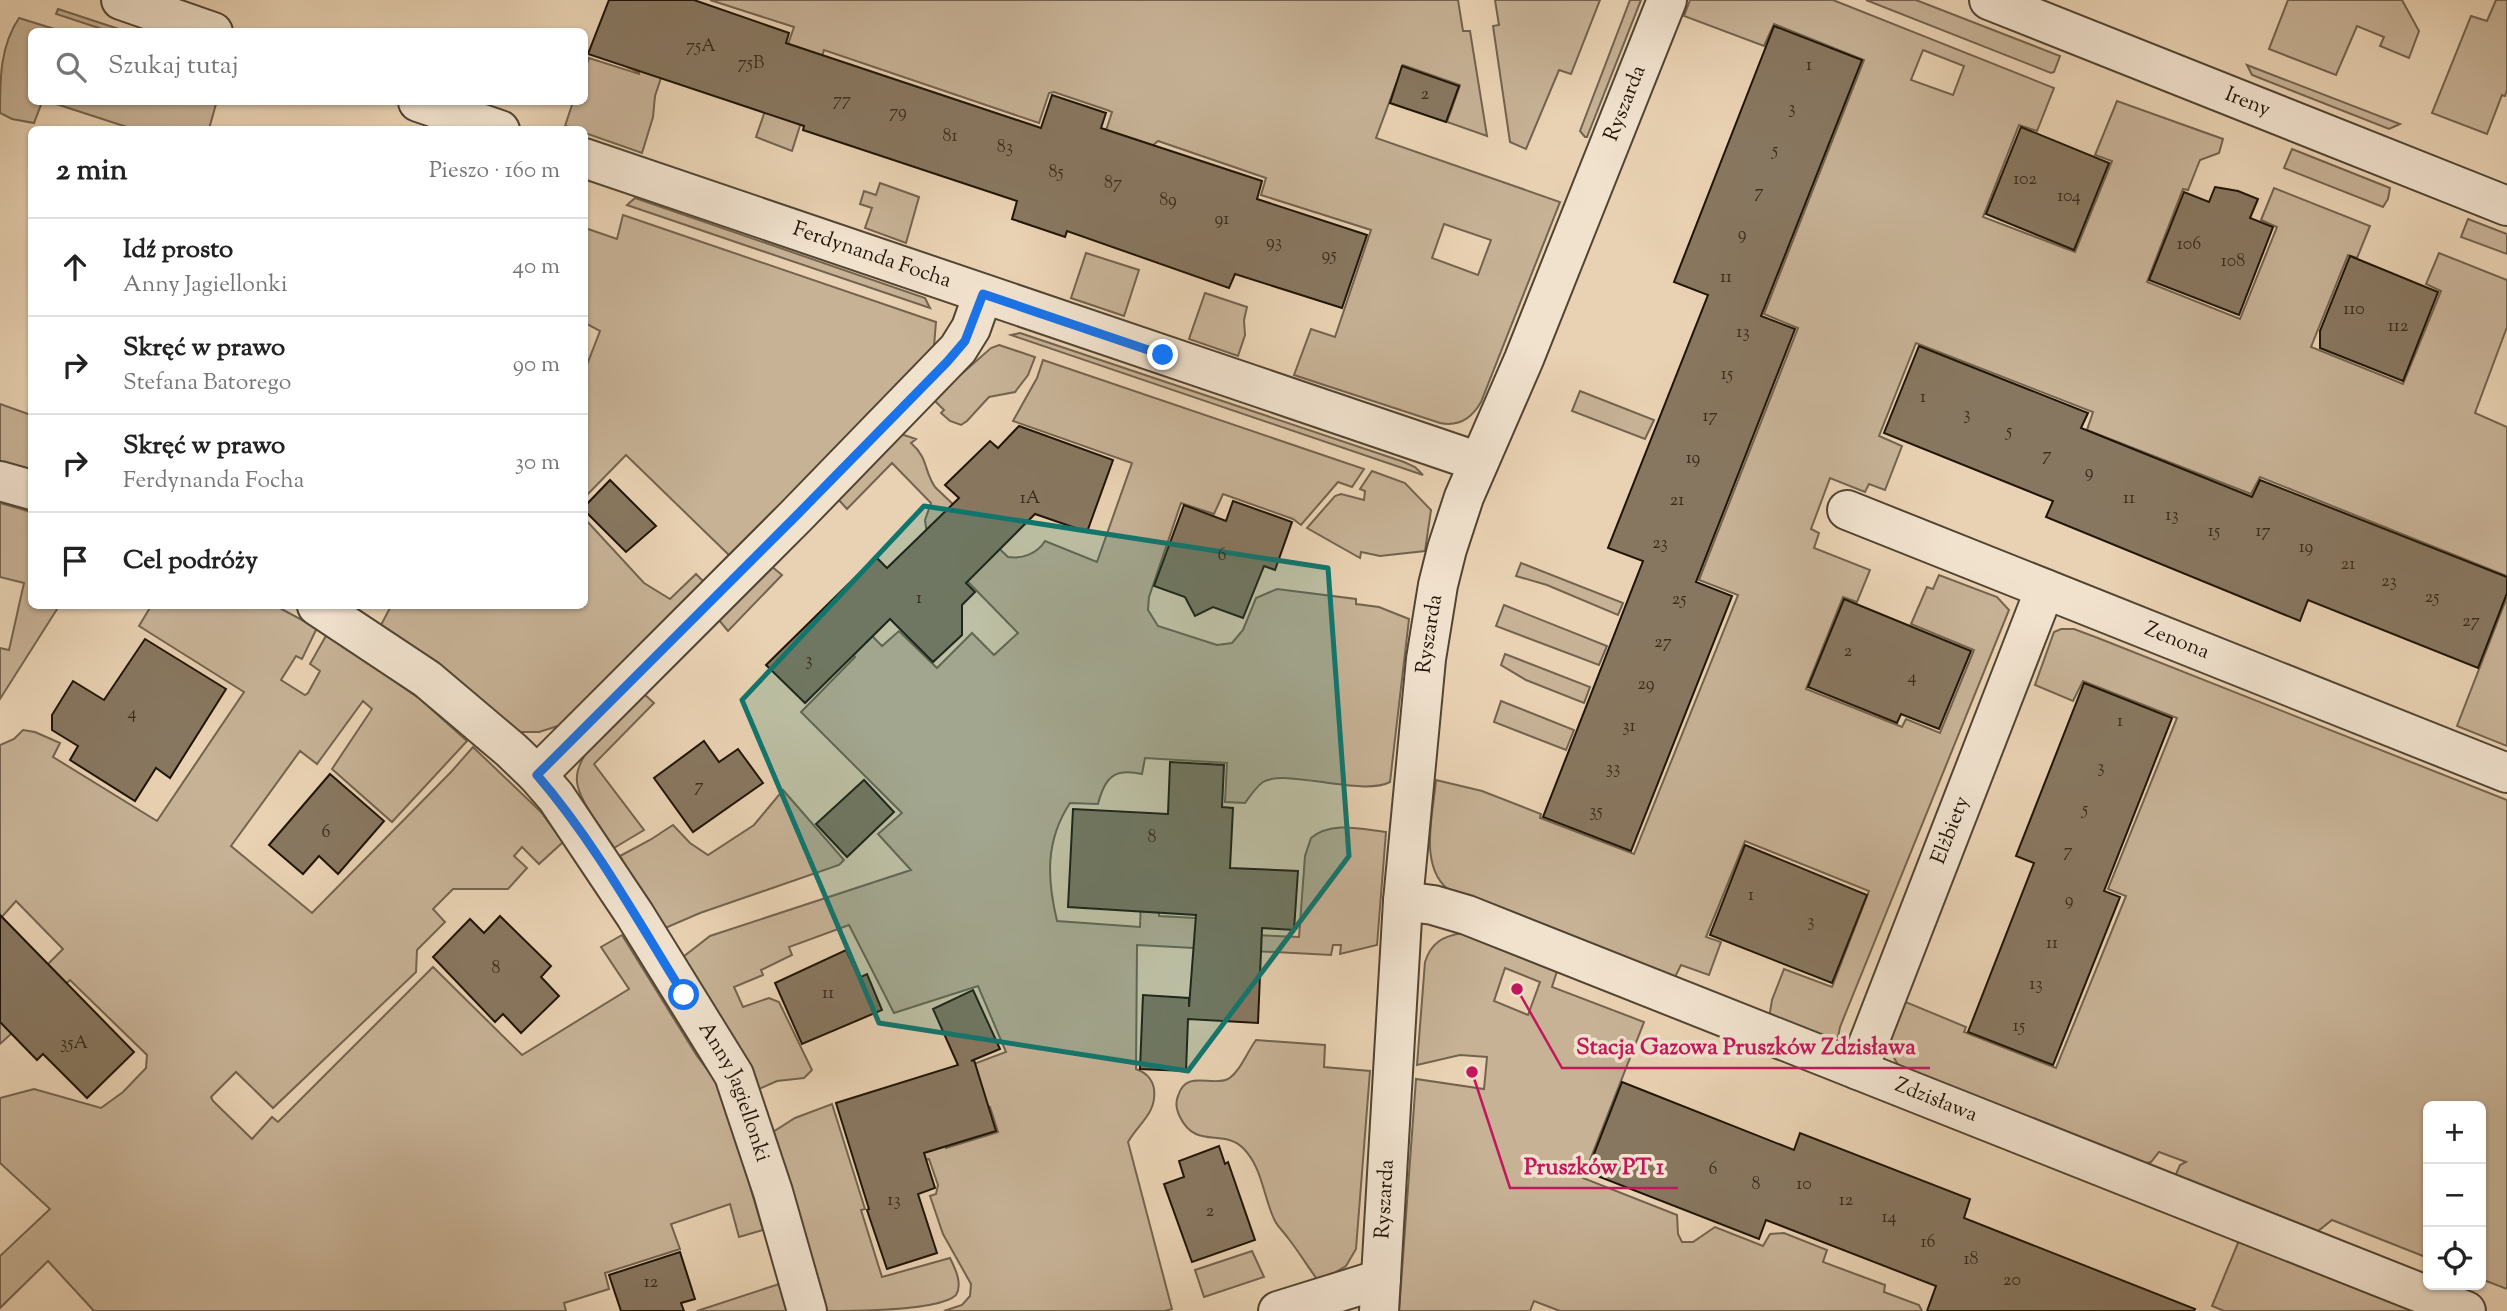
<!DOCTYPE html>
<html lang="pl">
<head>
<meta charset="utf-8">
<style>
  :root { --surface:#fff; --page:#f6f6f6; --text:#222; --muted:#767676; --line:#e0e0e0 }
  body { margin:0; font-family:"Sorts Mill Goudy",serif; background:var(--page); color:var(--text) }
  .controls { position:absolute; right:21px; bottom:21px; display:grid; overflow:hidden; border-radius:10px; box-shadow:0 2px 5px #0004 }
  .controls button { width:63px; height:63px; display:grid; place-items:center; padding:0; border:0; border-bottom:2px solid var(--line); background:var(--surface); color:var(--text); font:35px sans-serif }
  .stop { position:absolute; width:21px; height:21px; margin:-16px; border:5px solid #1a73e8; border-radius:50%; background:#fff }
  .stop.end { background:#1a73e8; border-color:#fff; box-shadow:0 2px 7px #0008 }
  .list { margin:0; padding:0; list-style:none }
  h2 { display:flex; justify-content:space-between; align-items:center; height:91px; margin:0; padding:0 28px; font-size:30px }
  h2 small { font-size:23px; font-weight:400; color:var(--muted) }
  .list li { display:grid; grid-template-columns:46px 1fr auto; gap:21px; align-items:center; box-sizing:border-box; height:98px; padding:0 28px; border-top:2px solid var(--line) }
  .list b { display:block; font-size:26px; white-space:nowrap }
  .list p { margin:0; font-size:23px; white-space:nowrap; color:var(--muted) }
  .list em { font-size:23px; font-style:normal; color:var(--muted) }
  .icon { flex:none; width:38px; height:38px; fill:none; stroke:currentColor; stroke-width:2; stroke-linecap:round; stroke-linejoin:round }
  .map { position:relative; flex:none; width:2507px; height:1311px; overflow:hidden }
  .search { position:absolute; background:var(--surface); box-shadow:0 2px 5px #0004; left:28px; top:28px; width:560px; height:77px; display:flex; align-items:center; gap:18px; box-sizing:border-box; padding:0 24px; border-radius:10px; color:var(--muted); font-size:26px }
  .panel { position:absolute; background:var(--surface); box-shadow:0 2px 5px #0004; left:28px; top:126px; width:560px; height:483px; border-radius:10px }
  .map>svg:first-child { display:block }
</style>
</head>
<body>
<div class="map">
<svg width="2507" height="1311" viewBox="0 0 2507 1311">
  <rect width="100%" height="100%" fill="#e9d2b3"/>
  <filter id="stains"><feTurbulence type="fractalNoise" baseFrequency=".00286" numOctaves="4"/><feColorMatrix values="0 0 0 0 .2 0 0 0 0 .09 0 0 0 0 .02 0 0 0 .5 -.17"/></filter>
  <radialGradient id="worn" r=".72"><stop offset=".6" stop-color="#630" stop-opacity="0"/><stop offset="1" stop-color="#630" stop-opacity=".3"/></radialGradient>
  <g fill="#c7b296" stroke="#73634e" stroke-width="2" fill-rule="evenodd">
    <path d="M649,0H687L655,96L653,117L642,153L585,133L584,130L565,126L573,102H584L585,70L589,58L639,74V72L627,67Z"/>
    <path d="M710,0H1458L1463,31H1470L1487,136L1447,122L1460,85L1403,65L1376,138L1560,202L1481,402C1472,418 1459,427 1440,423L1294,375L1311,329L1335,337L1371,230L1261,195L1266,178L1158,141L1151,147L1102,143L1112,112L1107,110L1054,92L1049,93L1039,123L824,50L792,151L756,137L794,27ZM1444,224L1491,240L1478,275L1432,258Z"/>
    <path d="M1495,0H1600L1571,74L1559,70L1526,149L1510,142L1493,26L1499,25Z"/>
    <path d="M1630,0H1641L1587,137H1585L1580,131Z"/>
    <path d="M1690,0H1833L2054,88L2037,131L2019,125L1983,217L2075,252L2112,161L2095,155L2117,101L2223,139L2219,153L2200,160L2188,190L2183,189L2147,282L2240,319L2277,227L2261,220L2274,188L2370,226L2357,258L2348,255L2311,347L2403,384L2441,291L2426,284L2439,253L2507,280V327L2475,413L2507,427V576L2260,477L2251,494L2087,430L2093,412L1916,343L1879,436L1902,446L1885,490L1869,484L1865,492L1830,478L1811,529L1819,533L1814,548L1870,570L1857,602L1843,597L1806,689L1902,727L1906,719L1940,733L1974,650L1911,624L1927,587L1933,589L1939,575L1997,597L2009,610L1840,1027L1838,1037L1826,1038L1769,1018L1772,1000L1784,969L1832,987L1869,891L1745,841L1706,937L1721,942L1709,975L1681,965L1673,981L1453,893C1417,871 1433,815 1436,780L1482,791L1541,814L1540,818L1634,854L1738,595L1699,580L1798,328L1764,314L1864,60L1774,24L1764,46L1684,16ZM1923,50L1964,66L1953,95L1911,80Z"/>
    <path d="M1866,0H1916L2060,56L2054,72L2051,73Z"/>
    <path d="M2288,0H2402L2419,31L2409,58L2380,46L2384,37L2357,26L2336,75L2269,49Z"/>
    <path d="M2496,0H2507V90L2505,96L2502,95L2487,134L2432,113L2471,16L2487,21Z"/>
    <path d="M58,9L125,31H108L56,14Z"/>
    <path d="M19,18L61,31L32,32V102H42L34,123L12,119L0,113C0,79 0,46 19,18Z"/>
    <path d="M2247,65L2400,124L2389,129L2252,75Z"/>
    <path d="M50,102H207L216,104L209,129H133Z"/>
    <path d="M2292,149L2390,188L2388,199L2383,207L2284,168Z"/>
    <path d="M880,183L919,197L906,243L865,228L872,208L860,204L864,191L876,195Z"/>
    <path d="M635,198L925,298L930,308L627,205Z"/>
    <path d="M623,215L936,322L934,346L931,353L730,556L626,455L585,497V370L600,331L585,323V228L617,239Z"/>
    <path d="M2468,219L2507,234V254L2461,237Z"/>
    <path d="M1086,253L1139,270L1124,316L1071,298Z"/>
    <path d="M1205,293L1247,307L1244,320L1245,335L1238,356L1189,339Z"/>
    <path d="M1020,333L1404,462L1415,467L1423,475L1011,335Z"/>
    <path d="M999,345L1035,357L1028,375L1015,392L989,397L967,421L961,425L950,421L941,413L944,410L933,399L991,348Z"/>
    <path d="M1043,360L1364,469L1352,487L1338,482L1301,525L1293,519L1223,494L1214,514L1181,503L1149,597L1148,610L1158,626L1217,645L1232,643L1243,630L1256,598L1277,589L1356,599V604L1379,607L1409,619L1390,782C1361,797 1286,768 1263,782C1256,787 1250,796 1245,803L1225,802L1227,763L1145,758L1142,774C1114,768 1105,777 1098,804L1070,803C1045,841 1047,879 1057,921L1140,927L1141,899H1159V916L1232,920V934L1299,937L1305,856L1311,838C1332,821 1360,829 1386,832L1377,945L1340,954L1341,945H1333L1331,955L1137,945L1136,1069C1146,1073 1152,1078 1154,1089C1157,1113 1139,1123 1128,1142L1172,1309L1165,1311H944L962,1305L970,1296L971,1284L943,1234L930,1196L936,1194L938,1185L929,1159L902,1167L955,1071L1006,1052L978,986L894,1013L849,925L789,947L792,955L761,970L763,975L734,987L743,1007L769,998L779,1002L812,1070L804,1078L777,1081L759,1089L683,957L710,936L911,870L878,834L902,813L801,712L855,657L818,620L838,601L882,646L899,631L937,668L972,633L994,655L1018,633L928,541L925,520L931,503L892,463L847,509L837,498L898,433L916,439L911,443C929,459 923,469 935,487L1008,557C1022,559 1037,554 1045,541L1097,562L1132,463L1013,421L1037,378ZM988,1106L990,1107L998,1132L946,1148L938,1123Z"/>
    <path d="M1580,391L1654,420L1645,439L1572,411Z"/>
    <path d="M0,404L31,415V471L0,461Z"/>
    <path d="M1372,471L1405,483L1431,510L1425,551L1380,556L1361,552L1360,558L1307,528L1335,496L1341,494L1364,500L1365,491L1360,489Z"/>
    <path d="M0,503L31,512L32,606H59L0,699V648L9,650L24,583L0,577Z"/>
    <path d="M585,519L644,583L670,599L696,574L704,582L561,725L539,732H519L381,625L391,606H584Z"/>
    <path d="M1521,563L1623,603L1618,615L1547,585L1516,576Z"/>
    <path d="M770,565L782,575L728,631L718,619Z"/>
    <path d="M2507,597V746L2457,726Z"/>
    <path d="M1504,605L1607,646L1599,665L1496,626Z"/>
    <path d="M151,606H276L317,628L302,659L296,656L281,680L305,695L308,693L320,671L310,664L327,634L420,699L467,741L392,822L332,769L372,709L363,701L317,764L300,751L231,846L312,913L451,772L473,747L541,812L563,842L539,864L522,847L514,856L527,868L508,889H453L433,909L445,922L417,950L416,972L273,1108L236,1072L211,1097L213,1101L252,1139L272,1117L278,1122L433,967L522,1055L629,989L601,947L622,935L697,1056L715,1080L727,1109L763,1230L739,1237L730,1204L671,1224L680,1249L605,1273L609,1289L564,1303L566,1311H94L48,1261L0,1308V1256L50,1209L0,1163V1098L34,1089L101,1108L123,1092L146,1068L147,1055L70,980L0,1044V1009L2,1010L63,949L16,901L0,919V745L14,739L23,730L35,732L60,743L53,757L157,821L244,692L139,626Z"/>
    <path d="M2061,629H2074L2098,638L2507,800V1289L2481,1279V1106H2428V1258L2332,1220L2313,1235L2178,1179L2176,1174L2180,1165L2186,1162L2159,1152L2151,1162L2138,1165L1899,1066C1881,1042 1893,1027 1901,1000L1966,1027L1964,1032L2056,1068L2126,896L2108,889L2177,718L2083,681L2073,701L2035,685L2054,632Z"/>
    <path d="M1505,654L1590,687L1584,703L1526,680L1501,665Z"/>
    <path d="M643,693L654,703L594,764L644,830L614,848C604,832 582,804 578,787C568,755 623,714 643,693Z"/>
    <path d="M1501,701L1574,730L1566,750L1494,722Z"/>
    <path d="M783,790L844,860L839,865L700,913L663,929L620,856L650,840L673,825L690,843L708,855L754,825Z"/>
    <path d="M1462,933L1558,968L1552,987L1644,1022L1583,1178L1677,1215L1678,1234L1682,1242H1693L1715,1227L1763,1246L1770,1234L1784,1233L1827,1250L1823,1262L1885,1285L1884,1292L1919,1305L1922,1311H1560L1534,1301L1530,1311H1399L1416,1079L1484,1089L1487,1057L1460,1055L1417,1065L1425,962C1431,943 1443,936 1462,933ZM1505,968L1540,982L1528,1015L1494,1001Z"/>
    <path d="M1256,1040L1325,1045L1324,1067L1370,1071L1356,1249L1346,1266L1319,1282C1308,1267 1299,1252 1288,1238C1284,1232 1278,1227 1275,1221C1263,1197 1263,1168 1243,1148C1223,1128 1196,1150 1180,1117C1177,1111 1175,1103 1178,1096C1186,1069 1211,1087 1228,1079C1240,1072 1247,1052 1256,1040Z"/>
    <path d="M832,1104L865,1209L861,1210L882,1277L950,1258C955,1268 963,1284 956,1295C940,1311 854,1311 827,1311L773,1132L795,1118Z"/>
    <path d="M2240,1238L2425,1311H2224L2212,1306Z"/>
    <path d="M1252,1251L1264,1277L1204,1297L1195,1270Z"/>
    <path d="M779,1284L787,1311H697Z"/>
  </g>
  <g fill="#887760" stroke="#1f1407" stroke-width="2">
    <path d="M609,0H694L789,33L786,43L1041,128L1052,95L1106,113L1101,128L1262,181L1257,199L1367,235L1342,308L1235,274L1229,288L1067,231L1065,237L1012,219L1017,201L803,130L804,126L588,54Z"/>
    <path d="M1774,26L1862,60L1761,316L1795,329L1696,582L1732,596L1631,851L1543,817L1643,561L1608,548L1708,295L1674,282Z"/>
    <path d="M1402,66L1459,86L1446,122L1390,103Z"/>
    <path d="M2021,127L2109,163L2074,250L1986,214Z"/>
    <path d="M2215,187L2238,191L2258,199L2250,218L2273,227L2239,315L2149,280L2184,192L2209,202Z"/>
    <path d="M2350,256L2438,292L2403,381L2320,348V331Z"/>
    <path d="M1919,346L2088,413L2081,428L2210,480L2252,497L2260,480L2507,577V593L2478,668L2308,600L2300,621L2046,517L2053,501L1884,433Z"/>
    <path d="M1019,426L1113,460L1087,532L1035,514L966,583L975,592L962,605V635L933,662L890,619L805,703L766,665L876,557L887,568L959,498L945,485L990,441L998,448Z"/>
    <path d="M610,480L656,526L626,552L584,510V507Z"/>
    <path d="M1233,501L1292,522L1275,570L1264,566L1243,618L1213,607L1195,616L1185,597L1154,586L1184,505L1226,521Z"/>
    <path d="M1844,599L1971,651L1939,729L1901,714L1897,723L1808,687Z"/>
    <path d="M145,639L226,689L170,778L156,768L135,801L70,760L78,746L52,730V715L73,681L104,700Z"/>
    <path d="M2084,683L2172,718L2104,891L2120,897L2053,1065L1968,1032L2034,863L2016,856Z"/>
    <path d="M704,741L719,762L738,749L763,783L693,832L654,778Z"/>
    <path d="M1170,762L1224,765L1222,807L1233,808L1230,868L1298,871L1294,930L1262,928L1258,1023L1188,1019L1186,1071L1140,1069L1143,995L1189,998V1007L1196,915L1068,907L1073,809L1168,814Z"/>
    <path d="M330,774L384,821L338,874L319,856L303,874L269,845Z"/>
    <path d="M864,780L894,812L847,857L816,824Z"/>
    <path d="M1745,845L1867,895L1832,983L1710,935Z"/>
    <path d="M0,915L134,1052L87,1098L43,1054L37,1060L0,1022Z"/>
    <path d="M500,916L551,966L541,977L559,996L521,1033L503,1014L495,1022L433,957L470,919L484,933Z"/>
    <path d="M846,950L859,978L867,974L882,1010L802,1044L775,983Z"/>
    <path d="M973,990L1000,1049L971,1061L974,1060L996,1131L924,1153L935,1188L918,1194L937,1253L887,1269L867,1210L869,1209L836,1103L958,1065L933,1009Z"/>
    <path d="M1622,1082L1794,1150L1800,1133L1970,1199L1964,1218L2195,1309L2194,1311H1927L1936,1286L1766,1220L1759,1239L1587,1172Z"/>
    <path d="M1219,1146L1225,1164L1228,1162L1255,1240L1192,1262L1164,1184L1184,1177L1179,1161Z"/>
    <path d="M680,1252L695,1299L681,1303L684,1311H621L609,1275Z"/>
  </g>
  <g fill="none" stroke-linecap="round" stroke-linejoin="round">
    <defs>
      <g id="minor">
        <path d="M121,0L213,32"/>
        <path id="s1" d="M1989,0L2507,206"/>
        <path d="M418,102L500,130"/>
        <path id="s2" d="M584,158L1479,462"/>
        <path d="M0,481L32,490"/>
        <path id="s3" d="M1847,510L2507,773"/>
        <path id="s4" d="M317,606L427,679L511,750L537,775L556,797L635,915L734,1075L773,1192L807,1311"/>
        <path d="M537,775L796,516L958,349L971,328L983,294"/>
        <path id="s5" d="M1403,901L1433,905L1467,915L2466,1311"/>
        <path id="s6" d="M1858,1070L2045,589"/>
        <path d="M1278,1311L1381,1279"/>
        <path id="s7" d="M1379,1311L1403,901L1426,659L1438,585L1447,549L1464,497L1524,359L1667,0"/>
      </g>
    </defs>
    <use href="#minor" stroke="#524432" stroke-width="42"/>
    <use href="#minor" stroke="#f1e2ce" stroke-width="38"/>
  </g>
  <g fill="none" stroke-linecap="round" stroke-linejoin="round">
    <path stroke="#1a73e8" stroke-width="9" d="M684,995C638,921 594,841 537,775L796,516L947,362L965,341L983,294L1163,355"/>
  </g>
  <path fill="#0f766e" fill-opacity="0.2" stroke="#0f766e" stroke-width="5" stroke-linejoin="round" d="M924,506L1328,568L1349,856L1188,1071L879,1023L742,700Z"/>
  <g text-anchor="middle" dominant-baseline="central" stroke-width="7" stroke-linejoin="round" paint-order="stroke">
    <g font-size="18" fill="#392d1d">
      <text x="701" y="47">75A</text>
      <text x="751" y="64">75B</text>
      <text x="1809" y="66">1</text>
      <text x="1425" y="95">2</text>
      <text x="842" y="101">77</text>
      <text x="1792" y="109">3</text>
      <text x="898" y="113">79</text>
      <text x="950" y="137">81</text>
      <text x="1005" y="148">83</text>
      <text x="1775" y="151">5</text>
      <text x="1056" y="173">85</text>
      <text x="2025" y="180">102</text>
      <text x="1113" y="184">87</text>
      <text x="1759" y="193">7</text>
      <text x="2069" y="197">104</text>
      <text x="1168" y="201">89</text>
      <text x="1222" y="220">91</text>
      <text x="1742" y="235">9</text>
      <text x="1274" y="243">93</text>
      <text x="2189" y="245">106</text>
      <text x="1329" y="256">95</text>
      <text x="2233" y="262">108</text>
      <text x="1726" y="278">11</text>
      <text x="2354" y="310">110</text>
      <text x="2398" y="327">112</text>
      <text x="1743" y="333">13</text>
      <text x="1727" y="375">15</text>
      <text x="1923" y="398">1</text>
      <text x="1967" y="415">3</text>
      <text x="1710" y="417">17</text>
      <text x="2009" y="432">5</text>
      <text x="2047" y="456">7</text>
      <text x="1693" y="459">19</text>
      <text x="2089" y="473">9</text>
      <text x="1030" y="499">1A</text>
      <text x="2129" y="499">11</text>
      <text x="1677" y="501">21</text>
      <text x="2172" y="516">13</text>
      <text x="2214" y="532">15</text>
      <text x="2263" y="532">17</text>
      <text x="1660" y="544">23</text>
      <text x="2306" y="548">19</text>
      <text x="1222" y="556">6</text>
      <text x="2348" y="565">21</text>
      <text x="2389" y="582">23</text>
      <text x="2432" y="598">25</text>
      <text x="919" y="599">1</text>
      <text x="1679" y="600">25</text>
      <text x="2471" y="622">27</text>
      <text x="1663" y="643">27</text>
      <text x="1848" y="652">2</text>
      <text x="809" y="661">3</text>
      <text x="1912" y="678">4</text>
      <text x="1646" y="685">29</text>
      <text x="132" y="714">4</text>
      <text x="2120" y="722">1</text>
      <text x="1629" y="727">31</text>
      <text x="2101" y="768">3</text>
      <text x="1613" y="769">33</text>
      <text x="699" y="787">7</text>
      <text x="2085" y="810">5</text>
      <text x="1596" y="812">35</text>
      <text x="326" y="833">6</text>
      <text x="1152" y="838">8</text>
      <text x="2068" y="852">7</text>
      <text x="1751" y="896">1</text>
      <text x="2069" y="901">9</text>
      <text x="1811" y="922">3</text>
      <text x="2052" y="944">11</text>
      <text x="496" y="969">8</text>
      <text x="2036" y="985">13</text>
      <text x="828" y="994">11</text>
      <text x="2019" y="1027">15</text>
      <text x="74" y="1044">35A</text>
      <text x="1713" y="1170">6</text>
      <text x="1756" y="1185">8</text>
      <text x="1804" y="1185">10</text>
      <text x="894" y="1201">13</text>
      <text x="1846" y="1201">12</text>
      <text x="1210" y="1212">2</text>
      <text x="1889" y="1218">14</text>
      <text x="1928" y="1243">16</text>
      <text x="1971" y="1260">18</text>
      <text x="2012" y="1281">20</text>
      <text x="651" y="1283">12</text>
    </g>
    <g font-size="21" fill="#1f1407" stroke="#f1e2ce">
      <text stroke="none"><textPath href="#s7" startOffset="1246">Ryszarda</textPath></text>
      <text stroke="none"><textPath href="#s1" startOffset="278">Ireny</textPath></text>
      <text stroke="none"><textPath href="#s2" startOffset="304">Ferdynanda Focha</textPath></text>
      <text stroke="none"><textPath href="#s7" startOffset="679">Ryszarda</textPath></text>
      <text stroke="none"><textPath href="#s3" startOffset="355">Zenona</textPath></text>
      <text stroke="none"><textPath href="#s6" startOffset="257">Elżbiety</textPath></text>
      <text stroke="none"><textPath href="#s4" startOffset="653">Anny Jagiellonki</textPath></text>
      <text stroke="none"><textPath href="#s5" startOffset="570">Zdzisława</textPath></text>
      <text stroke="none"><textPath href="#s7" startOffset="112">Ryszarda</textPath></text>
    </g>
  </g>
  <path fill="none" stroke="#c2185b" stroke-width="2.5" d="M1517 989L1562 1068H1930M1472 1072L1510 1188H1678"/>
  <g fill="#c2185b" stroke="#f1e2ce" stroke-width="2.5">
    <circle cx="1517" cy="989" r="7"/>
    <circle cx="1472" cy="1072" r="7"/>
  </g>
  <g font-size="23" text-anchor="middle" font-weight="bold" fill="#c2185b" stroke="#f1e2ce" stroke-width="7" stroke-linejoin="round" paint-order="stroke">
    <text x="1746" y="1054">Stacja Gazowa Pruszków Zdzisława</text>
    <text x="1594" y="1174">Pruszków PT 1</text>
  </g>
  <rect width="100%" height="100%" filter="url(#stains)"/>
  <rect width="100%" height="100%" fill="url(#worn)"/>
</svg>
<div class="controls">
<button>+</button>
<button>−</button>
<button><svg class="icon" aria-label="locate" viewBox="0 0 24 24"><circle cx="12" cy="12" r="6"/><path d="M12 2v4M12 18v4M2 12h4M18 12h4"/></svg></button>
</div>
<div class="stop" style="left:684px;top:995px"></div>
<div class="stop end" style="left:1163px;top:355px"></div>
<div class="search"><svg class="icon" aria-label="search" viewBox="0 0 24 24"><circle cx="10" cy="10" r="6"/><path d="M15 15l6 6"/></svg>Szukaj tutaj</div>
<section class="panel">
<h2>2 min<small>Pieszo · 160 m</small></h2>
<ul class="list">
<li><svg class="icon" aria-label="ahead" viewBox="0 0 24 24"><path d="M12 20V5M6 11l6-6 6 6"/></svg><div><b>Idź prosto</b><p>Anny Jagiellonki</p></div><em>40 m</em></li>
<li><svg class="icon" aria-label="right" viewBox="0 0 24 24"><path d="M7 20v-9h11M14 6l5 5-5 5"/></svg><div><b>Skręć w prawo</b><p>Stefana Batorego</p></div><em>90 m</em></li>
<li><svg class="icon" aria-label="right" viewBox="0 0 24 24"><path d="M7 20v-9h11M14 6l5 5-5 5"/></svg><div><b>Skręć w prawo</b><p>Ferdynanda Focha</p></div><em>30 m</em></li>
<li><svg class="icon" aria-label="arrive" viewBox="0 0 24 24"><path d="M6 21V4h12l-3 4 3 4H6"/></svg><div><b>Cel podróży</b></div></li>
</ul>
</section>
</div>
</body>
</html>
